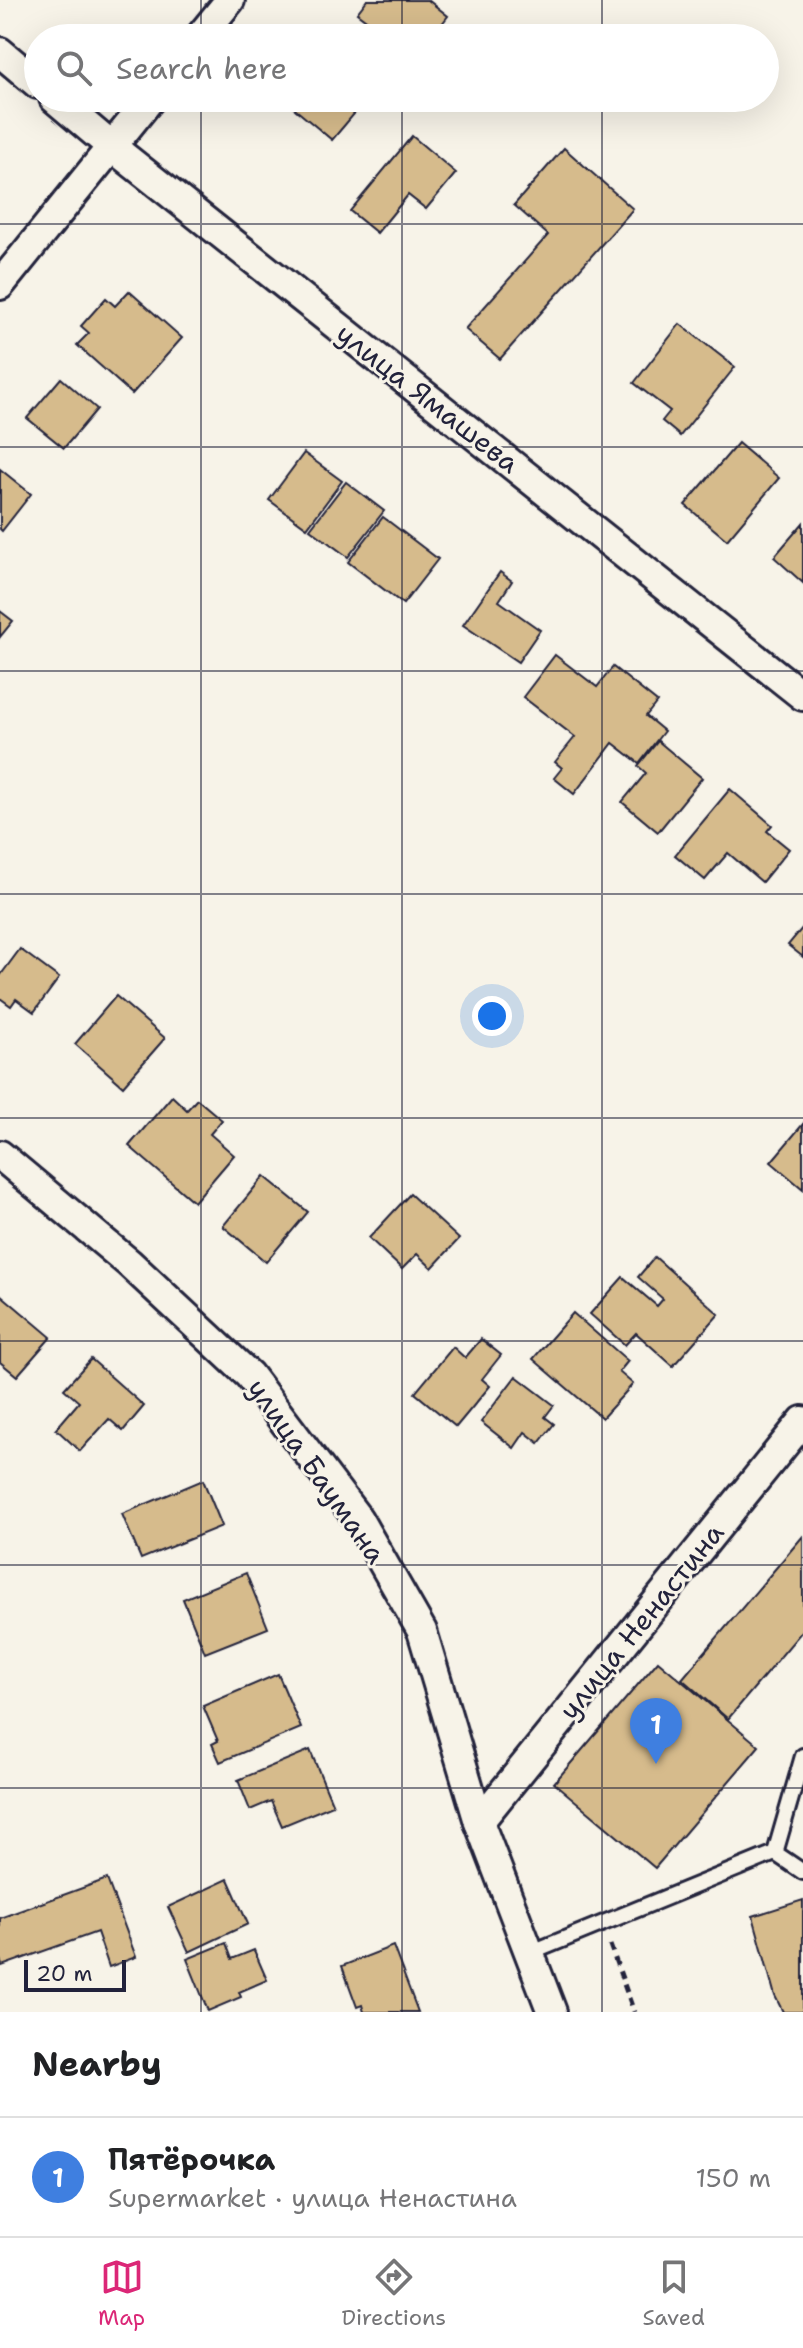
<!DOCTYPE html>
<html lang="en">
<head>
<meta charset="utf-8">
<style>
  :root { --surface:#fff; --page:#f6f6f6; --text:#202124; --muted:#757577; --line:#e0e0e0; --accent:#db2777 }
  body { margin:0; font-family:"Shantell Sans",sans-serif; background:var(--page); color:var(--text) }
  .scale { position:absolute; left:24px; bottom:20px; width:102px; box-sizing:border-box; padding-left:8px; border:4px solid #22223b; border-top:0; font-size:22px; line-height:28px; white-space:nowrap; color:#22223b; -webkit-text-stroke:6px #f7f3e8; paint-order:stroke }
  .you { position:absolute; left:492px; top:1016px; width:28px; height:28px; margin:-20px; border:6px solid #fff; border-radius:50%; background:#1a73e8; box-shadow:0 0 0 12px #1a73e833 }
  .badge { display:grid; place-items:center; width:52px; height:52px; border-radius:50%; background:var(--accent); color:#fff; font-size:26px; font-weight:700 }
  .pin { position:absolute; translate:-50% -66px; filter:drop-shadow(0 2px 4px #0008) }
  .pin::after { content:''; position:absolute; top:42px; width:28px; height:24px; background:inherit; clip-path:polygon(0 0,100% 0,50% 100%) }
  .list { margin:0; padding:0; list-style:none }
  h2 { display:flex; justify-content:space-between; align-items:center; height:104px; margin:0; padding:0 32px; font-size:34px }
  h2 small { font-size:26px; font-weight:400; color:var(--muted) }
  .list li { display:grid; grid-template-columns:52px 1fr auto; gap:24px; align-items:center; box-sizing:border-box; height:120px; padding:0 32px; border-top:2px solid var(--line) }
  .list b { display:block; font-size:30px; white-space:nowrap }
  .list p { margin:0; font-size:26px; white-space:nowrap; color:var(--muted) }
  .list em { font-size:26px; font-style:normal; color:var(--muted) }
  .icon { flex:none; width:44px; height:44px; fill:none; stroke:currentColor; stroke-width:2; stroke-linecap:round; stroke-linejoin:round }
  .map { position:relative; flex:none; width:803px; height:2012px; overflow:hidden }
  .search { position:absolute; background:var(--surface); box-shadow:0 8px 32px #0002; left:24px; right:24px; top:24px; height:88px; display:flex; align-items:center; gap:20px; box-sizing:border-box; padding:0 28px; border-radius:44px; color:var(--muted); font-size:30px }
  .sheet { height:224px; background:var(--surface) }
  nav { display:flex; justify-content:space-around; align-items:center; box-sizing:border-box; height:112px; border-top:2px solid var(--line); background:var(--surface); font-size:22px; color:var(--muted) }
  nav a { display:grid; justify-items:center; gap:4px }
  nav .on { color:var(--accent) }
  .map>svg:first-child { display:block }
</style>
</head>
<body>
<div class="map">
<svg width="803" height="2012" viewBox="0 0 803 2012">
  <rect width="100%" height="100%" fill="#f7f3e8"/>
  <filter id="ink" filterUnits="userSpaceOnUse"><feTurbulence type="fractalNoise" baseFrequency=".0125" numOctaves="2"/><feDisplacementMap in="SourceGraphic" scale="16" xChannelSelector="R" yChannelSelector="G"/><feConvolveMatrix kernelMatrix="1 2 1 2 8 2 1 2 1" color-interpolation-filters="sRGB"/></filter>
  <g filter="url(#ink)">
    <g fill="#d6bb8c" stroke="#22223b" stroke-width="2">
      <path d="M367,0H428L448,16L431,38H367L365,37L374,26L357,13Z"/>
      <path d="M296,98H349L360,107L332,140L290,105Z"/>
      <path d="M412,136L456,173L426,209L408,195L377,233L350,211Z"/>
      <path d="M564,148L633,209L500,359L465,329L548,235L514,205Z"/>
      <path d="M129,291L182,338L132,394L77,345L89,333L81,326L106,298L115,306Z"/>
      <path d="M680,324L735,367L680,436L662,421L670,411L634,383Z"/>
      <path d="M61,378L97,409L64,448L27,418Z"/>
      <path d="M738,443L779,478L727,540L685,505Z"/>
      <path d="M304,453L342,481L307,528L269,500Z"/>
      <path d="M0,469L31,494L2,531L0,529Z"/>
      <path d="M346,482L384,511L348,557L310,529Z"/>
      <path d="M383,517L438,559L403,604L348,562Z"/>
      <path d="M803,523V583L774,557Z"/>
      <path d="M500,572L512,581L499,601L540,630L518,662L463,625Z"/>
      <path d="M0,611L13,621L0,637Z"/>
      <path d="M555,655L597,687L613,667L657,702L646,716L664,731L639,763L613,743L574,794L554,778L562,768L555,762L575,737L523,697Z"/>
      <path d="M658,741L702,778L658,832L622,802L646,773L638,766Z"/>
      <path d="M730,789L772,825L767,831L789,849L762,882L728,853L705,880L675,855Z"/>
      <path d="M803,927V957L788,945Z"/>
      <path d="M20,949L59,978L34,1012L16,999L11,1006L0,998V976Z"/>
      <path d="M116,996L165,1038L123,1086L75,1044Z"/>
      <path d="M172,1096L187,1110L197,1099L222,1120L210,1134L234,1155L194,1202L129,1146Z"/>
      <path d="M803,1124V1189L771,1162Z"/>
      <path d="M264,1176L308,1212L266,1262L223,1226Z"/>
      <path d="M410,1194L459,1239L432,1268L417,1254L402,1269L369,1238Z"/>
      <path d="M655,1257L719,1314L673,1366L636,1333L625,1345L590,1314L623,1277L657,1306L663,1299L638,1277Z"/>
      <path d="M0,1294L51,1337L17,1376L0,1362Z"/>
      <path d="M573,1313L628,1361L619,1372L633,1384L602,1418L533,1359Z"/>
      <path d="M481,1339L501,1355L482,1379L490,1386L456,1427L415,1393L453,1347L465,1358Z"/>
      <path d="M91,1359L144,1406L123,1431L109,1419L80,1451L56,1429L79,1402L64,1389Z"/>
      <path d="M516,1376L554,1405L545,1417L554,1424L539,1443L525,1432L514,1448L481,1422Z"/>
      <path d="M203,1480L222,1526L141,1559L122,1514Z"/>
      <path d="M803,1536V1630L728,1719L682,1679Z"/>
      <path d="M246,1573L268,1628L205,1653L183,1599Z"/>
      <path d="M658,1661L759,1746L655,1868L554,1783Z"/>
      <path d="M278,1674L301,1728L220,1762L212,1744L218,1741L203,1706Z"/>
      <path d="M310,1750L333,1805L282,1826L271,1801L250,1810L238,1780Z"/>
      <path d="M107,1879L136,1957L109,1967L97,1932L2,1966L0,1959V1918Z"/>
      <path d="M228,1879L248,1924L189,1952L168,1907Z"/>
      <path d="M803,1900V2012H783L775,1996L753,1916Z"/>
      <path d="M226,1943L232,1959L254,1950L267,1980L239,1992L241,1997L208,2011L187,1959Z"/>
      <path d="M393,1946L418,2012H364L362,2005L357,2007L342,1966Z"/>
    </g>
    <g fill="none" stroke-linecap="round" stroke-linejoin="round">
      <defs>
        <g id="lane">
          <path d="M775,1853L803,1756"/>
          <path d="M530,1953L775,1853L803,1872"/>
        </g>
        <g id="street">
          <path d="M199,38L230,0"/>
          <path d="M0,52L38,84"/>
          <path d="M54,98L112,147L803,696"/>
          <path d="M0,285L151,98"/>
          <path d="M0,1155L129,1263L249,1375L358,1519L422,1631L479,1822L552,2012"/>
          <path d="M479,1822L803,1421"/>
        </g>
      </defs>
      <use href="#lane" stroke="#22223b" stroke-width="20"/>
      <use href="#street" stroke="#22223b" stroke-width="34"/>
      <path stroke="#22223b" stroke-width="5" stroke-dasharray="8 6" stroke-linecap="butt" d="M610,1945L634,2012"/>
      <use href="#lane" stroke="#f7f3e8" stroke-width="14"/>
      <use href="#street" stroke="#f7f3e8" stroke-width="28"/>
    </g>
  </g>
  <path fill="none" stroke="#22223b" stroke-width="2" stroke-opacity="0.55" d="M201,0V38M402,0V38M602,0V38M201,98V2012M402,98V2012M602,98V2012M0,224H803M0,447H803M0,671H803M0,894H803M0,1118H803M0,1341H803M0,1565H803M0,1788H803"/>
  <g text-anchor="middle" dominant-baseline="central" stroke-width="6" stroke-linejoin="round" paint-order="stroke">
    <g font-size="28" fill="#22223b" stroke="#f7f3e8">
      <text transform="translate(428 398) rotate(38)">улица Ямашева</text>
      <text transform="translate(317 1471) rotate(55)">улица Баумана</text>
      <text transform="translate(641 1621) rotate(-51)">улица Ненастина</text>
    </g>
  </g>
</svg>
<div class="scale">20 m</div>
<div class="you"></div>
<div class="pin badge" style="left:656px;top:1764px;background:#3f7fe0">1</div>
<div class="search"><svg class="icon" aria-label="search" viewBox="0 0 24 24"><circle cx="10" cy="10" r="6"/><path d="M15 15l6 6"/></svg>Search here</div>
</div>
<section class="sheet">
<h2>Nearby<small></small></h2>
<ul class="list">
<li><span class="badge" style="background:#3f7fe0">1</span><div><b>Пятёрочка</b><p>Supermarket · улица Ненастина</p></div><em>150 m</em></li>
</ul>
</section>
<nav>
<a class="on"><svg class="icon" aria-label="map" viewBox="0 0 24 24"><path d="M3 6l6-2 6 2 6-2v14l-6 2-6-2-6 2zM9 4v14M15 6v14"/></svg>Map</a>
<a><svg class="icon" aria-label="directions" viewBox="0 0 24 24"><path d="M12 3l9 9-9 9-9-9zM9 14v-3h6M13 9l2 2-2 2"/></svg>Directions</a>
<a><svg class="icon" aria-label="saved" viewBox="0 0 24 24"><path d="M7 4h10v16l-5-4-5 4z"/></svg>Saved</a>
</nav>
</body>
</html>
